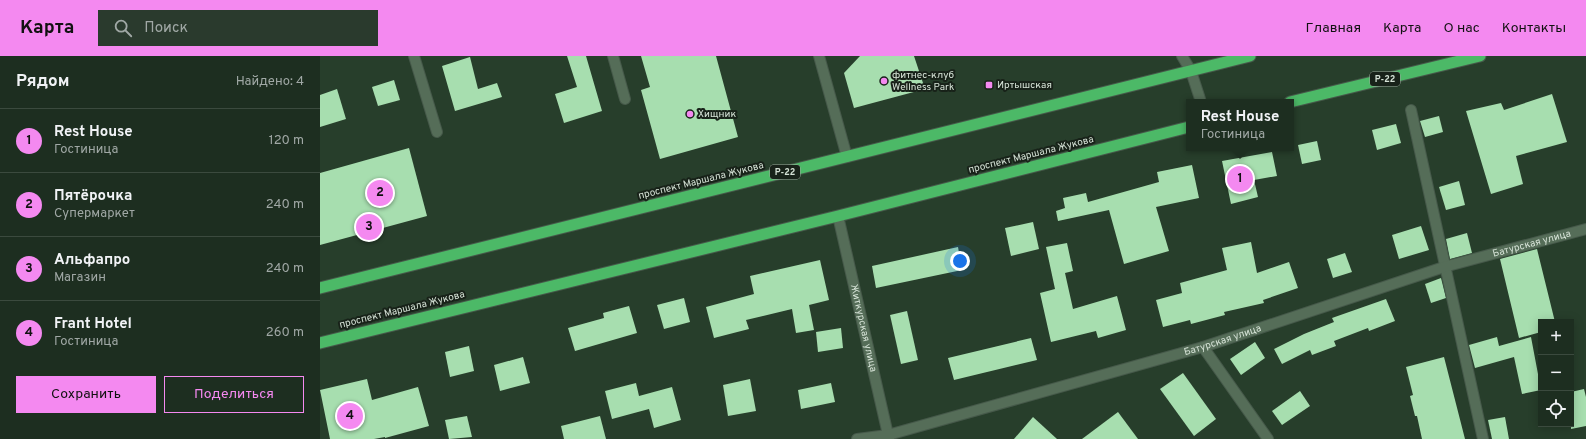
<!DOCTYPE html>
<html lang="ru">
<head>
<meta charset="utf-8">
<style>
  :root { --surface:#1d2e20; --page:#2a3a2d; --text:#f1f3f6; --muted:#a0a8a5; --line:#3b4a3e; --accent:#f489f0 }
  body { margin:0; font-family:Overpass,sans-serif; background:var(--page); color:var(--text) }
  .controls { position:absolute; right:12px; bottom:12px; display:grid; overflow:hidden; border-radius:0px; box-shadow:0 2px 10px #0003 }
  .controls button { width:36px; height:36px; display:grid; place-items:center; padding:0; border:0; border-bottom:1px solid var(--line); background:var(--surface); color:var(--text); font:20px sans-serif }
  .you { position:absolute; left:640px; top:205px; width:14px; height:14px; margin:-10px; border:3px solid #fff; border-radius:50%; background:#1a73e8; box-shadow:0 0 0 6px #1a73e833 }
  .badge { display:grid; place-items:center; width:26px; height:26px; border-radius:50%; background:var(--accent); color:#111; font-size:13px; font-weight:700 }
  .pin { position:absolute; translate:-50% -50%; border:2px solid #fff; box-shadow:0 1px 4px #0006 }
  .popup { position:absolute; left:866px; top:43px; width:108px; height:52px; box-sizing:border-box; display:grid; place-content:center; border-radius:0px; background:var(--surface); filter:drop-shadow(0 1px 3px #0005); font-size:13px; white-space:nowrap; color:var(--muted) }
  .popup b { font-size:15px; color:var(--text) }
  .popup::after { content:''; position:absolute; left:50%; top:100%; margin-left:-8px; border:8px solid transparent; border-top-color:var(--surface) }
  .list { margin:0; padding:0; list-style:none }
  h2 { display:flex; justify-content:space-between; align-items:center; height:52px; margin:0; padding:0 16px; font-size:17px }
  h2 small { font-size:13px; font-weight:400; color:var(--muted) }
  .list li { display:grid; grid-template-columns:26px 1fr auto; gap:12px; align-items:center; box-sizing:border-box; height:64px; padding:0 16px; border-top:1px solid var(--line) }
  .list b { display:block; font-size:15px; white-space:nowrap }
  .list p { margin:0; font-size:13px; white-space:nowrap; color:var(--muted) }
  .list em { font-size:13px; font-style:normal; color:var(--muted) }
  .actions { display:flex; gap:8px; padding:12px 16px }
  .actions a { flex:1; padding:9px 0; border:1px solid var(--accent); border-radius:0px; text-align:center; font-size:14px; color:var(--accent) }
  .actions .main { background:var(--accent); color:#111 }
  .icon { flex:none; width:22px; height:22px; fill:none; stroke:currentColor; stroke-width:2; stroke-linecap:round; stroke-linejoin:round }
  .map { position:relative; flex:none; width:1266px; height:383px; overflow:hidden }
  header { display:flex; align-items:center; gap:24px; box-sizing:border-box; height:56px; padding:0 20px; background:var(--accent); color:#111 }
  header strong { font-size:19px }
  nav { display:flex; gap:22px; margin-inline-start:auto; font-size:14px }
  .search { width:280px; height:36px; background:var(--page); display:flex; align-items:center; gap:10px; box-sizing:border-box; padding:0 14px; border-radius:0px; color:var(--muted); font-size:15px }
  main { display:flex }
  aside { flex:1; background:var(--surface) }
  .map>svg:first-child { display:block }
</style>
</head>
<body>
<header>
<strong>Карта</strong>
<div class="search"><svg class="icon" aria-label="search" viewBox="0 0 24 24"><circle cx="10" cy="10" r="6"/><path d="M15 15l6 6"/></svg>Поиск</div>
<nav><a>Главная</a><a>Карта</a><a>О нас</a><a>Контакты</a></nav>
</header>
<main>
<aside>
<h2>Рядом<small>Найдено: 4</small></h2>
<ul class="list">
<li><span class="badge">1</span><div><b>Rest House</b><p>Гостиница</p></div><em>120 m</em></li>
<li><span class="badge">2</span><div><b>Пятёрочка</b><p>Супермаркет</p></div><em>240 m</em></li>
<li><span class="badge">3</span><div><b>Альфапро</b><p>Магазин</p></div><em>240 m</em></li>
<li><span class="badge">4</span><div><b>Frant Hotel</b><p>Гостиница</p></div><em>260 m</em></li>
</ul>
<div class="actions"><a class="main">Сохранить</a><a>Поделиться</a></div>
</aside>
<div class="map">
<svg width="1266" height="383" viewBox="0 0 1266 383">
  <rect width="100%" height="100%" fill="#273e2b"/>
  <g fill="#a7deaf">
    <path d="M247,0H266L282,55L244,67L235,38L257,31Z"/>
    <path d="M321,0H396L418,81L340,103L321,34L330,31Z"/>
    <path d="M540,0H594L605,33L534,52L524,17Z"/>
    <path d="M150,1L158,33L177,27L182,41L135,55L122,10Z"/>
    <path d="M74,24L80,44L58,50L52,31Z"/>
    <path d="M17,33L26,63L0,71V39Z"/>
    <path d="M1232,38L1247,86L1196,100L1203,128L1171,138L1146,55L1181,47L1184,54Z"/>
    <path d="M1119,60L1123,76L1105,81L1100,65Z"/>
    <path d="M1076,68L1081,87L1057,94L1052,74Z"/>
    <path d="M997,85L1001,104L982,108L978,89Z"/>
    <path d="M89,92L107,160L0,189V117Z"/>
    <path d="M952,96L957,120L934,124L938,141L911,148L902,105Z"/>
    <path d="M872,109L879,142L836,151L849,195L804,208L789,154L738,165L736,155L745,152L743,142L766,137L768,146L839,126L837,116Z"/>
    <path d="M1139,125L1145,149L1126,154L1119,131Z"/>
    <path d="M713,166L719,193L691,200L685,172Z"/>
    <path d="M1101,170L1109,194L1079,203L1072,179Z"/>
    <path d="M1147,177L1152,197L1130,203L1126,183Z"/>
    <path d="M931,186L937,217L969,206L978,232L943,244L944,247L904,256L905,259L871,268L870,264L843,271L836,244L862,237L860,227L907,214L902,192Z"/>
    <path d="M747,187L753,215L745,217L753,253L797,240L806,274L778,282L776,275L731,286L720,237L735,233L726,191Z"/>
    <path d="M638,191L642,214L556,232L552,210Z"/>
    <path d="M1217,193L1235,266H1221V276L1199,282L1180,203Z"/>
    <path d="M1025,197L1032,216L1013,222L1007,203Z"/>
    <path d="M500,204L509,244L489,249L494,274L476,277L472,253L426,264L429,273L394,282L386,251L434,238L430,220Z"/>
    <path d="M1121,222L1126,242L1111,247L1105,228Z"/>
    <path d="M364,242L370,266L344,273L337,249Z"/>
    <path d="M1066,243L1075,265L1049,275L1048,272L1014,285L1016,290L992,299L990,294L962,308L954,293L984,278L1014,266L1012,262Z"/>
    <path d="M309,250L317,277L255,295L248,272L284,262L283,257Z"/>
    <path d="M587,255L598,304L581,308L570,259Z"/>
    <path d="M521,272L523,292L498,296L496,276Z"/>
    <path d="M1177,281L1179,290L1211,281L1221,334L1202,338L1194,301L1155,312L1149,289Z"/>
    <path d="M711,282L717,304L634,324L628,302Z"/>
    <path d="M935,286L945,302L921,319L910,303Z"/>
    <path d="M149,290L154,315L130,321L125,296Z"/>
    <path d="M203,301L210,327L180,335L174,309Z"/>
    <path d="M1124,301L1145,383H1102L1097,360H1095L1090,340L1093,339L1086,311Z"/>
    <path d="M863,317L896,363L874,380L840,333Z"/>
    <path d="M47,323L52,344L98,331L109,370L65,382V381L54,383H10L0,334Z"/>
    <path d="M430,323L436,355L408,360L403,329Z"/>
    <path d="M316,327L319,340L352,331L361,364L334,372L329,353L292,363L285,335Z"/>
    <path d="M511,327L515,346L481,353L478,334Z"/>
    <path d="M1264,333L1266,341V370L1251,373V336Z"/>
    <path d="M980,335L990,350L962,369L952,355Z"/>
    <path d="M798,356L818,383H762Z"/>
    <path d="M147,360L152,381L129,383L125,364Z"/>
    <path d="M280,360L286,383H244L241,370Z"/>
    <path d="M713,361L737,383H694Z"/>
    <path d="M1185,361L1189,383H1172L1168,364Z"/>
  </g>
  <g fill="none" stroke-linecap="round" stroke-linejoin="round">
    <defs>
      <g id="minor">
        <path d="M94,0L117,76"/>
        <path d="M293,0L305,43"/>
        <path d="M499,0L527,101"/>
        <path d="M862,0L871,15L881,46"/>
        <path d="M1091,54L1163,383"/>
        <path id="s1" d="M518,160L569,383"/>
        <path d="M883,291L948,383"/>
        <path id="s2" d="M537,383L568,379L883,291L1124,211L1266,173"/>
      </g>
      <g id="trunk">
        <path d="M970,46L1160,0"/>
        <path d="M0,232L930,0"/>
        <path d="M0,287L518,160L869,71"/>
      </g>
    </defs>
    <use href="#minor" stroke="#46594a" stroke-width="12"/>
    <use href="#trunk" stroke="#46594a" stroke-width="13"/>
    <use href="#minor" stroke="#556d58" stroke-width="10"/>
    <use href="#trunk" stroke="#4cb967" stroke-width="11"/>
  </g>
  <g fill="#f489f0" stroke="#182219" stroke-width="1.5">
    <circle cx="564" cy="25" r="4"/>
    <rect x="665" y="25" width="8" height="8" rx="2"/>
    <circle cx="370" cy="58" r="4"/>
  </g>
  <g text-anchor="middle" dominant-baseline="central" stroke-width="4" stroke-linejoin="round" paint-order="stroke">
    <g fill="#182219" stroke="#9ca89d" stroke-width="1">
      <rect x="1050" y="16" width="30" height="14" rx="3"/>
      <rect x="450" y="109" width="30" height="14" rx="3"/>
    </g>
    <g font-size="9" font-weight="bold" fill="#d5e2d6">
      <text x="1065" y="23">Р-22</text>
      <text x="465" y="116">Р-22</text>
    </g>
    <g font-size="10" fill="#d5e2d6" stroke="#182219" text-anchor="start">
      <text x="572" y="19">фитнес-клуб<tspan x="572" dy="12">Wellness Park</tspan></text>
      <text x="677" y="29">Иртышская</text>
      <text x="378" y="58">Хищник</text>
    </g>
    <g font-size="10" fill="#d5e2d6" stroke="#182219">
      <text transform="translate(711 99) rotate(-14)">проспект Маршала Жукова</text>
      <text transform="translate(381 125) rotate(-14)">проспект Маршала Жукова</text>
      <text stroke="none"><textPath href="#s2" startOffset="703">Батурская улица</textPath></text>
      <text transform="translate(82 254) rotate(-14)">проспект Маршала Жукова</text>
      <text stroke="none"><textPath href="#s1" startOffset="115">Житкурская улица</textPath></text>
      <text stroke="none"><textPath href="#s2" startOffset="379">Батурская улица</textPath></text>
    </g>
  </g>
</svg>
<div class="controls">
<button>+</button>
<button>−</button>
<button><svg class="icon" aria-label="locate" viewBox="0 0 24 24"><circle cx="12" cy="12" r="6"/><path d="M12 2v4M12 18v4M2 12h4M18 12h4"/></svg></button>
</div>
<div class="you"></div>
<div class="pin badge" style="left:920px;top:123px">1</div>
<div class="popup"><b>Rest House</b>Гостиница</div>
<div class="pin badge" style="left:60px;top:137px">2</div>
<div class="pin badge" style="left:49px;top:171px">3</div>
<div class="pin badge" style="left:30px;top:360px">4</div>
</div>
</main>
</body>
</html>
